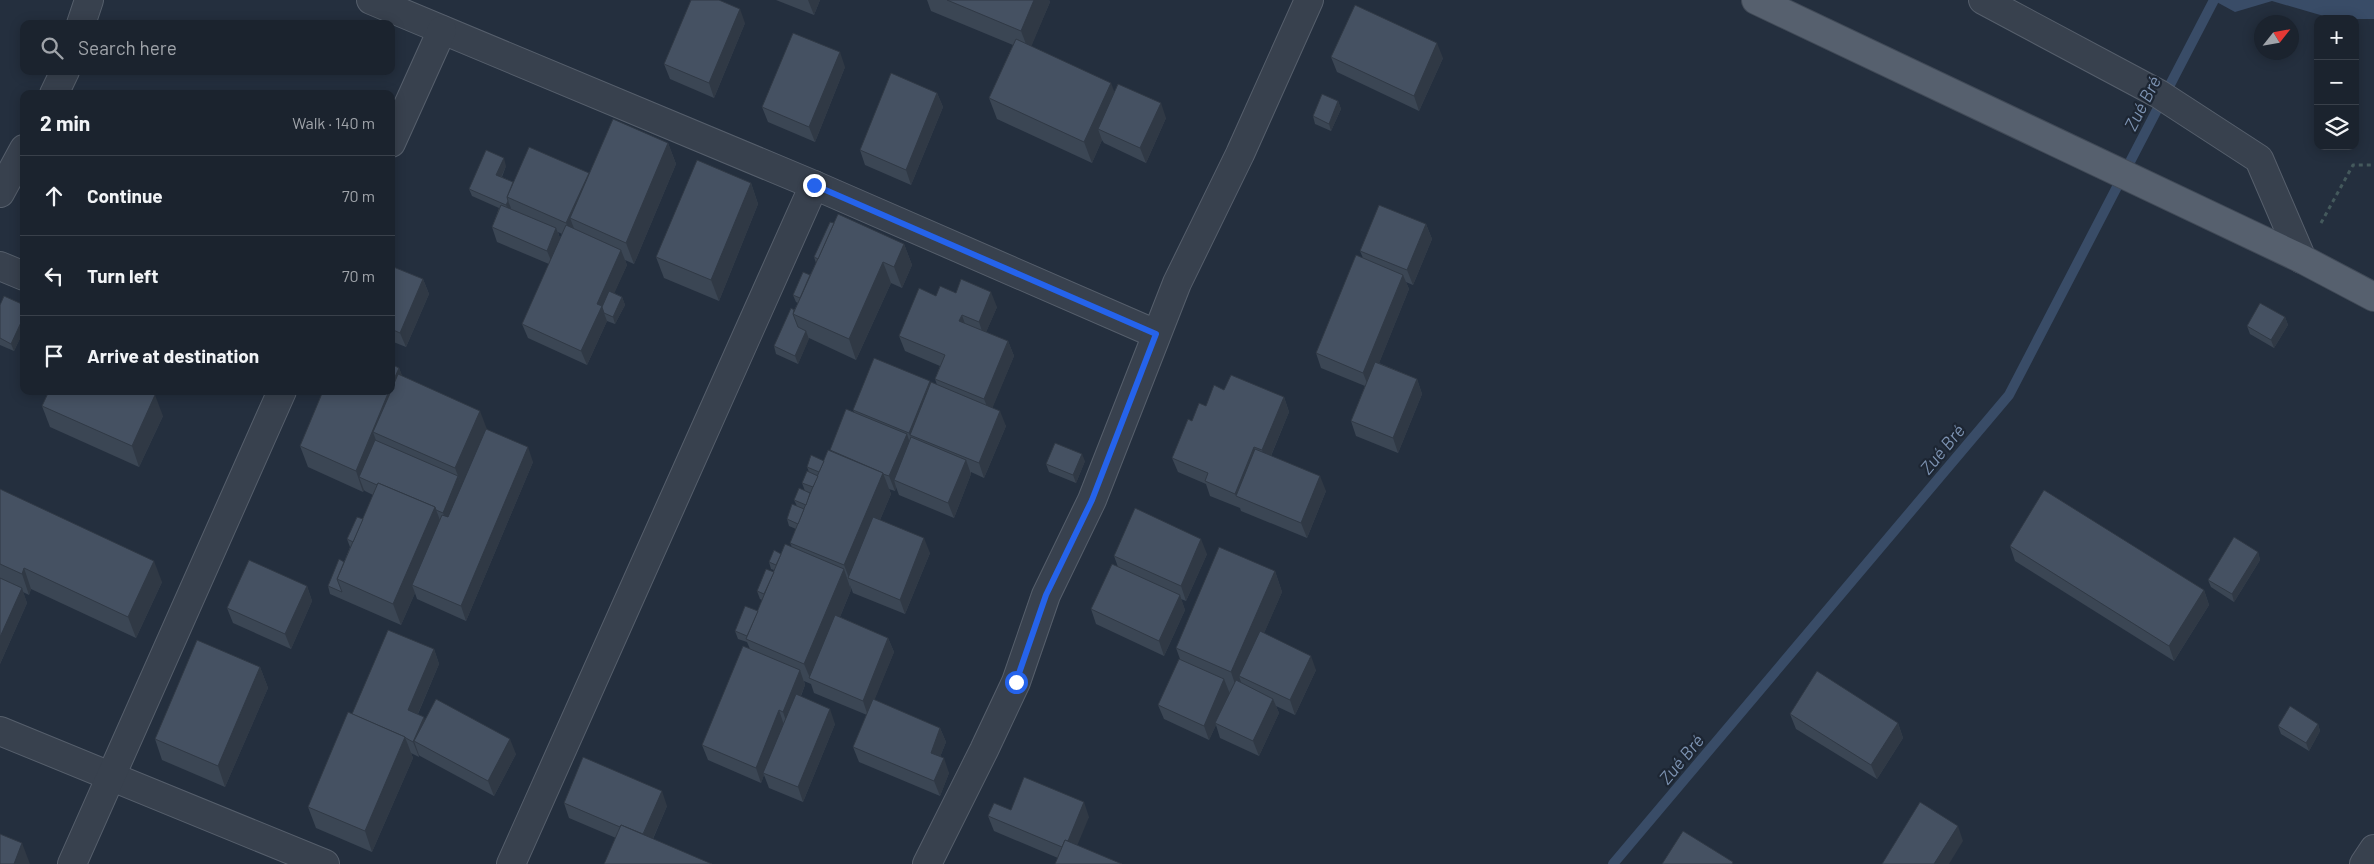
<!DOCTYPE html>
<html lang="en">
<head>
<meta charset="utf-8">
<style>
  :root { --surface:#1b232e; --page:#242b36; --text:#f1f3f6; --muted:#a0a4aa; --line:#39404a }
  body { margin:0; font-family:Barlow,sans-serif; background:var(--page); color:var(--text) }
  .controls { position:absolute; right:15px; top:15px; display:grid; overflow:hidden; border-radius:10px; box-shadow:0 2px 12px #0003 }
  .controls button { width:45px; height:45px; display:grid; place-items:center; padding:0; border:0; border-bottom:1px solid var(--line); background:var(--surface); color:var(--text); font:25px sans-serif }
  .compass { position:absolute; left:2254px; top:15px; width:45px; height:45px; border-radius:50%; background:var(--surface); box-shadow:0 2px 12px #0003; rotate:59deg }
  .stop { position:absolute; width:15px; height:15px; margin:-11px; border:4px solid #2563eb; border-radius:50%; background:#fff }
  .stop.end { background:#2563eb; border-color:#fff; box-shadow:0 1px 5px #0008 }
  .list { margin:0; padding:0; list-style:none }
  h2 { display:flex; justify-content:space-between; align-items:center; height:65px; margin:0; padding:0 20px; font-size:21px }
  h2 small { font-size:16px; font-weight:400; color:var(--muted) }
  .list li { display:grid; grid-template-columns:32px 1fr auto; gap:15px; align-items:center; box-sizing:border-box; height:80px; padding:0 20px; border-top:1px solid var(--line) }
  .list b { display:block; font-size:19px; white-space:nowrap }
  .list em { font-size:16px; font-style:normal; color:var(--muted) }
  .icon { flex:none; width:28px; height:28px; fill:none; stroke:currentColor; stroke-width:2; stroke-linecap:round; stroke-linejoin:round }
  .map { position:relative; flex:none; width:2374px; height:864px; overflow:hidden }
  .search { position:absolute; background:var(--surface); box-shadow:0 2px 12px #0003; left:20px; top:20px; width:375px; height:55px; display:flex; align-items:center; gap:12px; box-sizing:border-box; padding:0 18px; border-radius:10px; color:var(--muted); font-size:19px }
  .panel { position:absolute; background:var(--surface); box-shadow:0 2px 12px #0003; left:20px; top:90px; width:375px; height:305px; border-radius:10px }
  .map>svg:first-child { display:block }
</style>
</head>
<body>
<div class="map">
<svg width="2374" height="864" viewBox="0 0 2374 864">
  <rect width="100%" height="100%" fill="#242f3e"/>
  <path fill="#394c67" d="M2213,0H2374V19H2334L2272,1L2235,12Z"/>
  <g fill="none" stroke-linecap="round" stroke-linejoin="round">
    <path stroke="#394c67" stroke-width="10" d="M1613,864L2009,395L2214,0"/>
    <defs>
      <g id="street">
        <path d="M371,0L814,185L1156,334"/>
        <path d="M1983,0L2159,94L2259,159L2302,259"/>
        <path d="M81,24L89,0"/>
        <path d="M54,94L65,71"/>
        <path d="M391,143L442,30"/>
        <path d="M0,193L24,149"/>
        <path d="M0,266L24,276"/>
        <path d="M0,731L325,864"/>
        <path d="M72,864L282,391"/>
        <path d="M511,864L814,185"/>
        <path d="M927,864L984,750L1016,682L1046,595L1092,500L1177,283L1240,154L1309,0"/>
        <path d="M2364,864L2374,849"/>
      </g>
      <path id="primary" d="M1756,0L2302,259L2374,297"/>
    </defs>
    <use href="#street" stroke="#565f6c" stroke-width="30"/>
    <use href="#primary" stroke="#414a57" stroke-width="30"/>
    <path stroke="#44595c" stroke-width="3" stroke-dasharray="4 4" stroke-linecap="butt" d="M2321,223L2353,165H2374"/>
    <use href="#street" stroke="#38414e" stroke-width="28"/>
    <use href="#primary" stroke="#56606e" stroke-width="28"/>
  </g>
  <g fill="#3b4654" fill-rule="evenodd">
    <path d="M776,0H820L814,15Z"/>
    <path d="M927,0H1049L1050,2L1031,46L1115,92L1166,118L1146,163L1104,143L1102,140L1092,163L997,119L989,98L1013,45L931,11Z"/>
    <path d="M745,23L714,98L670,79L664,64Z"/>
    <path d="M1331,57L1443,58L1419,111L1337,72Z"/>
    <path d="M845,67L815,142L768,122L762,107Z"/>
    <path d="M937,93L943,107L911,185L865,165L860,150Z"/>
    <path d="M1338,101L1341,109L1331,131L1315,124L1313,116Z"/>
    <path d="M668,143L676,164L634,264L625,260L627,265L614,293L622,297L625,305L615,324L607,321L587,365L528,338L522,324L549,264L497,242L492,227L499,208L472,196L469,189L506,166L502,177L513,182L589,173V174ZM558,232L562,234L560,238Z"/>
    <path d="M751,183L758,204L719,301L664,278L656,257Z"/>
    <path d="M834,223L904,244L912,265L902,288L891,283L856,360L809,338L798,364L776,354L774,346L794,310L798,303L796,302L793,295L810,275L816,263L814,257Z"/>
    <path d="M1426,224L1432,239L1413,285L1406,282L1409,289L1379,363L1417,379L1422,394L1398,453L1356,436L1351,421L1365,386L1321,368L1316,353L1363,258L1360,251Z"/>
    <path d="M391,266L423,279L429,294L406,347L391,341Z"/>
    <path d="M956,293L997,307L986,332L1008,341L1014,356L992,408L1006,426L984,478L971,472V474L954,518L899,495L896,487L895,491L889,489L891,494L880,520L930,553L905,614L853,593L850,585L851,590L840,617L888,638L894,652L874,700L940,728L946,742L940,757L949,773L940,796L859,762L853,747L867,715L814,693L811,684L804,681L805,685L801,696L835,724L803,802L769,788L764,775L761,783L708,760L702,745L750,649L747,642L738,639L735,631L758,611L762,600L760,599L757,591L774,570L771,569L769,562L792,547L790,543L796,529L789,526L787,519L797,506L794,500L811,493L805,491L802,483L809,472L807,467L824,461L854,412L853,410L931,384L937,385L935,379L940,366L905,351L899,336L936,296Z"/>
    <path d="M0,305H24V330L14,351L0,345Z"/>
    <path d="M2285,317L2288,325L2274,348L2250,334L2247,326Z"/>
    <path d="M399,368L402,376L487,429L533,462L466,621L417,599L415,593L401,625L330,594L328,586L344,562L350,547L347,539L363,519L373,495L365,491L364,490L363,492L308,467L300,446Z"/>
    <path d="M1224,390L1284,397L1289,412L1271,456L1326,491L1307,538L1241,511L1240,508L1210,496L1206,484L1178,472L1172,458L1192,421L1206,406Z"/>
    <path d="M42,406L163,416L139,467L50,427Z"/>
    <path d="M1085,461L1076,483L1049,472L1046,464Z"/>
    <path d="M0,489L162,582L136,638L31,589L29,595L23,592L27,603L0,664Z"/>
    <path d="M2010,546L2204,590L2209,605L2174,661L2015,561Z"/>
    <path d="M2258,552L2260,560L2234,602L2211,587L2208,580Z"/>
    <path d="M1207,554L1186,601L1181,599L1185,610L1164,656L1096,624L1091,609L1118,567L1114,556Z"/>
    <path d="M1275,571L1282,592L1264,633L1316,670L1295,715L1276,706L1279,713L1259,756L1220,738L1216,725L1209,740L1164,719L1158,705L1180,659L1176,648Z"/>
    <path d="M307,586L312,601L291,649L233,623L227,608Z"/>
    <path d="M434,649L439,664L418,714L425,721L516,754L494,796L420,756L419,755V757L411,753L413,758L372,852L316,828L308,807L352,714Z"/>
    <path d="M260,667L268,688L225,787L162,760L155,739Z"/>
    <path d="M1790,714L1898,723L1903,738L1877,779L1796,729Z"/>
    <path d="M2318,724L2320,731L2309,751L2281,734L2278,726Z"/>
    <path d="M564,803L667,806L653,839L616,838L569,818Z"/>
    <path d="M1011,810L1089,817L1058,858L994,831L988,816Z"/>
  </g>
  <g fill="#303945">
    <path d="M808,0H820L814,15Z"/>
    <path d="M1034,0H1049L1050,2L1029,52L1021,31Z"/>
    <path d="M740,9L745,23L714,98L709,83Z"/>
    <path d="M1437,43L1443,58L1419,111L1414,96Z"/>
    <path d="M840,52L845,67L815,142L809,127Z"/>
    <path d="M1111,83L1119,104L1098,129L1102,140L1092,163L1084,142Z"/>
    <path d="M937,93L943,107L911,185L906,170Z"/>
    <path d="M1338,101L1341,109L1331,131L1329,124Z"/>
    <path d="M1161,103L1166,118L1146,163L1140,148Z"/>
    <path d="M668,143L676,164L634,264L626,243Z"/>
    <path d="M504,158L506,166L499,182L496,175Z"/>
    <path d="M589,173L594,187L570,218L575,231L572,238L566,223Z"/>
    <path d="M751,183L758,204L719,301L711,280Z"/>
    <path d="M508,201L511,208L509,212L506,205Z"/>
    <path d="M1426,224L1432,239L1413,285L1407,270Z"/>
    <path d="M556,228L562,243L553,265L547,251Z"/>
    <path d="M904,244L912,265L902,288L894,267Z"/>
    <path d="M621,250L627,265L605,314L604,313L607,321L587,365L581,351L597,304Z"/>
    <path d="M883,262L891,283L856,360L849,339Z"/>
    <path d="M1403,275L1409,289L1369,388L1363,373Z"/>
    <path d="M423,279L429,294L406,347L400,333Z"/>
    <path d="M991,292L997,307L984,337L979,322Z"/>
    <path d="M622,297L625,305L615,324L613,317Z"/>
    <path d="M962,315L967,330L959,321Z"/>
    <path d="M24,316V330L14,351L11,344Z"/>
    <path d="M2285,317L2288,325L2274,348L2271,340Z"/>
    <path d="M806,331L809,339L798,364L795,356Z"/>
    <path d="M1008,341L1014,356L990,414L984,399Z"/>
    <path d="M399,368L407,389L373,432L380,452L359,477L364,490L363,492L356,471L389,391H391V386Z"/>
    <path d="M1417,379L1422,394L1398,453L1393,438Z"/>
    <path d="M930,381L935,396L910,435L914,447L909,433Z"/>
    <path d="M155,395L163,416L139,467L132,446Z"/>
    <path d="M1284,397L1289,412L1267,465L1262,450Z"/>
    <path d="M480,411L488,432L463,489L455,468Z"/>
    <path d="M1000,411L1006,426L984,478L979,463Z"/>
    <path d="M907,434L912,449L894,480L896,487L895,491L889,476Z"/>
    <path d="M528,447L533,462L466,621L461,606Z"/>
    <path d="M1254,447L1260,462L1236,496L1235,494Z"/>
    <path d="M1082,454L1085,461L1076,483L1073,475Z"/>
    <path d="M966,460L971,474L954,518L948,503Z"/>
    <path d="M883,473L891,494L854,581L849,578L844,565Z"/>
    <path d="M458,476L464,491L448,528L443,513Z"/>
    <path d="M1320,476L1326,491L1307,538L1301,523Z"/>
    <path d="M435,507L443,528L412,585L415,593L401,625L393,604Z"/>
    <path d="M924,538L930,553L905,614L900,600Z"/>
    <path d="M1201,539L1207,554L1186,601L1181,586Z"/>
    <path d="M2258,552L2260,560L2234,602L2232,594Z"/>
    <path d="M154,561L162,582L136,638L128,617Z"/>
    <path d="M24,568L31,589L29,595L22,574Z"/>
    <path d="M844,569L851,590L814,680L810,678L804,664Z"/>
    <path d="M1275,571L1282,592L1244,679L1239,676L1242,685L1238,693L1231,672Z"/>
    <path d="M307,586L312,601L291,649L285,634Z"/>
    <path d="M22,588L27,603L0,664V637Z"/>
    <path d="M2204,590L2209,605L2174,661L2169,646Z"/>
    <path d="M1180,595L1185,610L1164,656L1159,641Z"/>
    <path d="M888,638L894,652L868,716L863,701Z"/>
    <path d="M434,649L439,664L413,725L408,710Z"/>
    <path d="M1311,656L1316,670L1295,715L1290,700Z"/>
    <path d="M260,667L268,688L225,787L218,766Z"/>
    <path d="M800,670L805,685L788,727L783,712Z"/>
    <path d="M1224,679L1230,694L1215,723L1216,725L1209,740L1204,726Z"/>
    <path d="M1273,699L1279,713L1259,756L1253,741Z"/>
    <path d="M830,709L835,724L803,802L798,787Z"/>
    <path d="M779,710L784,725L763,773L764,775L761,783L756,768Z"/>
    <path d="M424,717L429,732L414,741L419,755V757L413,742Z"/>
    <path d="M1898,723L1903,738L1877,779L1871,765Z"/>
    <path d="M2318,724L2320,731L2309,751L2306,743Z"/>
    <path d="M940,728L946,742L936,767L931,753Z"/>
    <path d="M405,737L413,758L372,852L365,831Z"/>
    <path d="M510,739L516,754L494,796L488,781Z"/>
    <path d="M944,758L949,773L940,796L934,781Z"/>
    <path d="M662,791L667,806L647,852L642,837Z"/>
    <path d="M1084,802L1089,817L1070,863L1065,848Z"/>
    <path d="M1958,826L1963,841L1949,864H1934Z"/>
    <path d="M22,843L30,864H14Z"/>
  </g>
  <g fill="#455162" stroke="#303945">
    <path d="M691,0H719L740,9L709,83L664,64Z"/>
    <path d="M947,0H1034L1021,31Z"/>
    <path d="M1355,5L1437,43L1414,96L1331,57Z"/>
    <path d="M793,33L840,52L809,127L762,107Z"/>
    <path d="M1016,39L1111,83L1084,142L989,98Z"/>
    <path d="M891,73L937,93L906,170L860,150Z"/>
    <path d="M1118,84L1161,103L1140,148L1098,129Z"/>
    <path d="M1322,94L1338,101L1329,124L1313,116Z"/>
    <path d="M613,119L668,143L626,243L570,218Z"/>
    <path d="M529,147L589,173L566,223L507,197Z"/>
    <path d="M486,150L504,158L496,175L513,182L507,197L508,201L506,205L469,189Z"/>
    <path d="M697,160L751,183L711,280L656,257Z"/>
    <path d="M501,205L556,228L547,251L492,227Z"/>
    <path d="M1379,205L1426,224L1407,270L1360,251Z"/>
    <path d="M838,214L904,244L894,267L883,262L849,339L793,314Z"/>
    <path d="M830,222L834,223L818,259L814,257Z"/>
    <path d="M566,225L621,250L597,304L602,306L581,351L522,324Z"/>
    <path d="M1356,255L1403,275L1363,373L1316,353Z"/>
    <path d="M391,266L423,279L400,333L391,329Z"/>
    <path d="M803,272L810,275L800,298L793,295Z"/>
    <path d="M961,279L991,292L979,322L962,315L959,321L1008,341L984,399L935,379L945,355L899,336L919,288L936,296L940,286L956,293Z"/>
    <path d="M609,291L622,297L613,317L604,313L602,307Z"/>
    <path d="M4,296L24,305V316L11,344L0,338V305Z"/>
    <path d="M2260,303L2285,317L2271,340L2247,326Z"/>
    <path d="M791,308L794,310L793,314L798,327L806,331L795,356L774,346Z"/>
    <path d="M874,358L930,381L909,433L853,410Z"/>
    <path d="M1375,362L1417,379L1393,438L1351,421Z"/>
    <path d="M391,364L399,368L391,386Z"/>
    <path d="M398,374L480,411L455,468L373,432L391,391Z"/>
    <path d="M1231,375L1284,397L1262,450L1254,447L1235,494L1205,481L1208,473L1172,458L1188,419L1192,421L1199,403L1206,406L1214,385L1224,390Z"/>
    <path d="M931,382L1000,411L979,463L910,435Z"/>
    <path d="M49,391H147L155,395L132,446L42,406Z"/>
    <path d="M323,391H389L356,471L300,446Z"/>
    <path d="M846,409L907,434L889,476L883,474V473L830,450Z"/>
    <path d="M486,429L528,447L461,606L412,585L442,515L448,517Z"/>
    <path d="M911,437L966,460L948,503L894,480Z"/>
    <path d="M375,440L458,476L443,513L436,510L435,507L378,483L377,485L359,477Z"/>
    <path d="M1055,443L1082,454L1073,475L1046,464Z"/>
    <path d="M1255,449L1320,476L1301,523L1236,496Z"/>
    <path d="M828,450L883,473L844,565L790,543Z"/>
    <path d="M811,455L824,461L819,472L807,467Z"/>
    <path d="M807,471L818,476L813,487L802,483Z"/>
    <path d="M378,483L435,507L393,604L337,579Z"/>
    <path d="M799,488L810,493L806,505L794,500Z"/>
    <path d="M0,489L154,561L128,617L24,568L22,574L0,564Z"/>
    <path d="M2044,490L2204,590L2169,646L2010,546Z"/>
    <path d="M792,504L804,509L798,524L787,519Z"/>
    <path d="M1135,508L1201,539L1181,586L1114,556Z"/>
    <path d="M357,517L363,519L353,542L347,539Z"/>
    <path d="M873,517L924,538L900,600L848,578Z"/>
    <path d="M2234,537L2258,552L2232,594L2208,580Z"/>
    <path d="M785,544L844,569L804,664L746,639Z"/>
    <path d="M1219,547L1275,571L1231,672L1176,648Z"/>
    <path d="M774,550L781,554L776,565L769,562Z"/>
    <path d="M339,559L344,562L337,579L342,592L328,586Z"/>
    <path d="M249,560L307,586L285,634L227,608Z"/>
    <path d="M1112,564L1180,595L1159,641L1091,609Z"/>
    <path d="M766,569L774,572L764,594L757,591Z"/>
    <path d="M0,578L22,588L0,637Z"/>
    <path d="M745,606L758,611L747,636L735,631Z"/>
    <path d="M835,615L888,638L863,701L809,678Z"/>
    <path d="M388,630L434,649L408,710L424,717L413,742L406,738L405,737L352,714Z"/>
    <path d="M1260,631L1311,656L1290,700L1239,676Z"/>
    <path d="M197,640L260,667L218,766L155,739Z"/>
    <path d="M743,646L800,670L783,712L779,710L756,768L702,745Z"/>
    <path d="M1179,659L1224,679L1204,726L1158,705Z"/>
    <path d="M1817,671L1898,723L1871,765L1790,714Z"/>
    <path d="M1236,680L1273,699L1253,741L1215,723Z"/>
    <path d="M796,694L830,709L798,787L763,773Z"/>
    <path d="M436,699L510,739L488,781L414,741Z"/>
    <path d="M873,699L940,728L931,753L944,758L934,781L853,747Z"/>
    <path d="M2290,706L2318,724L2306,743L2278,726Z"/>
    <path d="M348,712L405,737L365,831L308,807Z"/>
    <path d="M583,757L662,791L643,834L621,825L620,827L564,803Z"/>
    <path d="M1024,777L1084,802L1068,841L1065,840L1062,847L988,816L994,803L1011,810Z"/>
    <path d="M1920,802L1958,826L1934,864H1882Z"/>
    <path d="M621,825L712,864H604Z"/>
    <path d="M1683,831L1733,862L1732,864H1662Z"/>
    <path d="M0,834L22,843L14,864H0Z"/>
    <path d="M1065,840L1122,864H1055Z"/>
  </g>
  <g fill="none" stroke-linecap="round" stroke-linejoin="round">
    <path stroke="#2563eb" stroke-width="6" d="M814,185L1156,334L1092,500L1046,595L1016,682"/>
  </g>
  <g text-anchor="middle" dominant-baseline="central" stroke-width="4.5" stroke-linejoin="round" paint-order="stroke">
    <g font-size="18" font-style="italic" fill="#7c92b1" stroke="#1d2633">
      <text transform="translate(2142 103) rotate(-63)">Zué Bré</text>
      <text transform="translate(1942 449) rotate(-50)">Zué Bré</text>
      <text transform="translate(1681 759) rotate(-50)">Zué Bré</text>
    </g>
  </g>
</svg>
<div class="controls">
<button>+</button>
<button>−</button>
<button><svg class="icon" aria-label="layers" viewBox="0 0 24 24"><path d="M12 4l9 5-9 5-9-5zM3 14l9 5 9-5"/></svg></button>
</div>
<svg class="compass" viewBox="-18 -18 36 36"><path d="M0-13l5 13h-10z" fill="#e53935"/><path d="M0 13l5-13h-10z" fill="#a0a4aa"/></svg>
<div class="stop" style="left:1016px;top:682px"></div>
<div class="stop end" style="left:814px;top:185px"></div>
<div class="search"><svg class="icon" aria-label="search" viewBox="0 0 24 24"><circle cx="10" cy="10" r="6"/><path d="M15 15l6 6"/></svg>Search here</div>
<section class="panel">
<h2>2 min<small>Walk · 140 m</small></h2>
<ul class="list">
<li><svg class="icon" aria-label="ahead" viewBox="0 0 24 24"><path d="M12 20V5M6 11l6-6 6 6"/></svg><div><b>Continue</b></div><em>70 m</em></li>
<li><svg class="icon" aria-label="left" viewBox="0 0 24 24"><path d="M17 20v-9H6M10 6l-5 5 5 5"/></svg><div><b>Turn left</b></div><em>70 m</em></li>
<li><svg class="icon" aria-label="arrive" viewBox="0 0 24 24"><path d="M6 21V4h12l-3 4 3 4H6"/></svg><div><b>Arrive at destination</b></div></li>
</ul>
</section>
</div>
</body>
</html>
